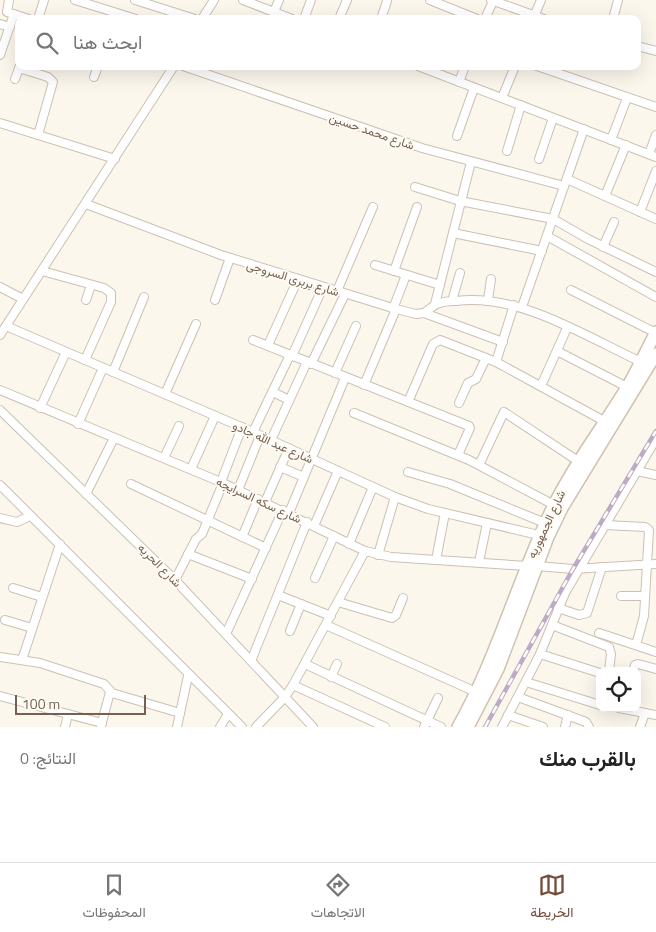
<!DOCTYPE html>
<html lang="ar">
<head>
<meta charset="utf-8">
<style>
  :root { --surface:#fff; --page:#f6f6f6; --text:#222; --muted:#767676; --line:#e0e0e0; --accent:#754d3d }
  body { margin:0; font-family:"Titillium Web",Vazirmatn,sans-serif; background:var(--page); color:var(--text); direction:rtl }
  .controls { position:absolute; right:15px; bottom:15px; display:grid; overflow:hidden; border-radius:10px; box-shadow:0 5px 20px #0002 }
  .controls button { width:45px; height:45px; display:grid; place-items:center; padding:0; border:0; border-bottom:1px solid var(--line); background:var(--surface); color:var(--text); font:25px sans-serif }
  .scale { position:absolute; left:15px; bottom:12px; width:131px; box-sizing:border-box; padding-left:5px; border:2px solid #766151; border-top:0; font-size:14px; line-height:18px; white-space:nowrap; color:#766151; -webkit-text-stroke:4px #fefbf4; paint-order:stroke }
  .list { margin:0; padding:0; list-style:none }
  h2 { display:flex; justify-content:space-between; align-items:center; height:65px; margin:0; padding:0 20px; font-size:21px }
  h2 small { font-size:16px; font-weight:400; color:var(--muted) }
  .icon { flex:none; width:28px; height:28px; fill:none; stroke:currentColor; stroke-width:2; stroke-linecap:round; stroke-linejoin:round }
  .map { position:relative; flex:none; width:656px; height:727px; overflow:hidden; direction:ltr }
  .search { position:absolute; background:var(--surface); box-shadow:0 5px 20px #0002; left:15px; right:15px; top:15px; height:55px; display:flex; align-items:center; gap:12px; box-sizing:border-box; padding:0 18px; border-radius:10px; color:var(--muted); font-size:19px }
  .sheet { height:135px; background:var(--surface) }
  nav { display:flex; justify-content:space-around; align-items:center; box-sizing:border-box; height:70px; border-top:1px solid var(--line); background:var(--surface); font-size:14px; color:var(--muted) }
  nav a { display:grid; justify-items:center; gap:2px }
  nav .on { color:var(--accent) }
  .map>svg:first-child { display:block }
</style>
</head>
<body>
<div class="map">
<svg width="656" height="727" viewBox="0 0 656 727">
  <rect width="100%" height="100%" fill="#fbf7ed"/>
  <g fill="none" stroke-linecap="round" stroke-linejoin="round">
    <defs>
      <g id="street">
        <path d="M9,0L7,12L29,19"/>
        <path d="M75,0L136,19"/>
        <path d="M135,0L195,19"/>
        <path d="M243,0L292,19"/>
        <path d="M430,0L477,19"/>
        <path d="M491,0L544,19"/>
        <path d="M274,12L279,0"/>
        <path d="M38,19L44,0"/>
        <path d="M202,19L214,0"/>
        <path d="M304,19L311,0"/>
        <path d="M339,19L347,0"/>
        <path d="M381,19L387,1"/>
        <path d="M485,19L493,1"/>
        <path d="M533,19L541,0"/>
        <path d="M613,19L618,0"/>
        <path d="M0,24L10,27"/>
        <path d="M637,46L656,51"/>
        <path d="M0,55L14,14"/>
        <path d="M183,66L422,148L564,186"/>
        <path d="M418,66L656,157"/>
        <path d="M537,66L656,107"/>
        <path d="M19,68L48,77L53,82L38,135"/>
        <path d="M94,77L98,66"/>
        <path d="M15,79L20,66"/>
        <path d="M459,82L465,66"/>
        <path d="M502,98L515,66"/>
        <path d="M0,123L115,159"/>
        <path d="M457,136L474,88"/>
        <path d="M611,140L627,98"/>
        <path d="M507,151L521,105"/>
        <path d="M649,154L656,135"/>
        <path d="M539,159L553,118"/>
        <path d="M567,179L656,219"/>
        <path d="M415,187L460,201L553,219L588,239L656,272"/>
        <path d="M605,196L626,145"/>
        <path d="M86,204L221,255L396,309L416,314L424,313L503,342"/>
        <path d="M640,212L656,171"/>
        <path d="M453,233L542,251"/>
        <path d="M547,236L656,297"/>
        <path d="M603,247L614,222"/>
        <path d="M375,265L440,285"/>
        <path d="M42,271L104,288L111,293V302L85,360"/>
        <path d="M394,271L417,207"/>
        <path d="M0,287L23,299"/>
        <path d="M571,290L656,333"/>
        <path d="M337,291L373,207"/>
        <path d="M86,300L91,285"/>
        <path d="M215,300L230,258"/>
        <path d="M488,300L491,279"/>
        <path d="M452,301L460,273"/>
        <path d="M435,304L471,162"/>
        <path d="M522,307L584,129"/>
        <path d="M393,309L406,275"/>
        <path d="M424,313C429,310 432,306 437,304C443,301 450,301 456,301C519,293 585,336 641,362"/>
        <path d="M6,326L253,432L395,497L428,509L543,536"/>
        <path d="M0,335L174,66"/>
        <path d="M253,340L469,426L470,428L458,455"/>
        <path d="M268,345L298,279"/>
        <path d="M557,351L627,387"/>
        <path d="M292,356L323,287"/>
        <path d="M496,362L514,305"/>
        <path d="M311,364L345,294"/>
        <path d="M113,372L144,297"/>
        <path d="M335,373L356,326"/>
        <path d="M364,385L396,309"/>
        <path d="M541,386L567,328"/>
        <path d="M0,390L223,483L365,551L391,557L527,566"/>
        <path d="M273,392L289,400"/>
        <path d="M165,394L196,324"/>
        <path d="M408,402L433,344L440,340L496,362L604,421"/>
        <path d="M459,403L468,383L476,379L486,358"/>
        <path d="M40,408L66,352"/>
        <path d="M0,410L175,580L313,727"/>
        <path d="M354,413L469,460L554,505"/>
        <path d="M78,424L103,368"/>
        <path d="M253,432L290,355"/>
        <path d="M271,440L307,362"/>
        <path d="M164,458L179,426"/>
        <path d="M479,465L504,412L578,461"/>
        <path d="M280,467L304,477"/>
        <path d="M191,469L215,416"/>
        <path d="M637,471L656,475"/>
        <path d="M408,472L450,484L545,523"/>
        <path d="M221,482L242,427"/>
        <path d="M131,484L266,548"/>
        <path d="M0,485L242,727"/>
        <path d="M238,490L260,436"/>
        <path d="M86,494L114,438"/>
        <path d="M265,502L289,448"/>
        <path d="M289,513L345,378"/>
        <path d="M0,518L17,522L30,516"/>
        <path d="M605,525L645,527L649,530L644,616L636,645"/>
        <path d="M314,526L338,471"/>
        <path d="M242,537L258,499"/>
        <path d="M349,544L373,487"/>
        <path d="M188,554L252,579"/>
        <path d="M378,555L395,497"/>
        <path d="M436,560L445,513"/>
        <path d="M479,562L487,523"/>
        <path d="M537,566L573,569L656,564"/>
        <path d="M315,578L334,536"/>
        <path d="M175,580L196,539L202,534L223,483"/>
        <path d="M13,588L42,597"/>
        <path d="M278,595L331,616"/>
        <path d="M621,596H645"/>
        <path d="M338,602L392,618L396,615L403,598"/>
        <path d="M558,608L579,615L587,613L602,567"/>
        <path d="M5,620L32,628"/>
        <path d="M326,625L476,692"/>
        <path d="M552,625L609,647L611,654L609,671"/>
        <path d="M290,631L301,604"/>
        <path d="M599,633L656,652"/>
        <path d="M226,634L283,510"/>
        <path d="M540,654L600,673"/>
        <path d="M0,657L40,663L104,684L112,693L180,713"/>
        <path d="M22,660L60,544"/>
        <path d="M251,661L307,522"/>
        <path d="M305,664L441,727"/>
        <path d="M633,671L635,665L638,664L656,669"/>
        <path d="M331,677L337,664"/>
        <path d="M526,682L600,705"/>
        <path d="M293,685L385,727"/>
        <path d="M0,696L102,723"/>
        <path d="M518,697L586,722L589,727"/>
        <path d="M619,708L656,715"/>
        <path d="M508,715L543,727"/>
        <path d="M101,726L110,692"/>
        <path d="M65,727L68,714"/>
        <path d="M177,727L188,676"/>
        <path d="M220,727L228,714"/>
        <path d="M256,727L285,697L293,685L365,551"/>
        <path d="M424,727L438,698"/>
        <path d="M502,727L540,654L565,593L656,439"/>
        <path d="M565,727L568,715"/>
        <path d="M640,727L645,713"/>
      </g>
      <g id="secondary">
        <path d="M458,727C498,656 518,577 554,505C574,464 602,428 626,389C637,371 646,351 656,332"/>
        <path d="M468,727L498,669L548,537L562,508L656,354"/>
      </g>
    </defs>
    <use href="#street" stroke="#cdc0b3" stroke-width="10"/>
    <use href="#secondary" stroke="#d0c1b1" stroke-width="14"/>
    <use href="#street" stroke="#fff" stroke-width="8"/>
    <use href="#secondary" stroke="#fff" stroke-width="11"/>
    <defs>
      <path id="rail" d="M485,727L573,569L656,431"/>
    </defs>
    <use href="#rail" stroke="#bbabc6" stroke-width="4.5"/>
    <use href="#rail" stroke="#fefbf4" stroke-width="2.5" stroke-dasharray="8" stroke-linecap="butt"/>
  </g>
  <g text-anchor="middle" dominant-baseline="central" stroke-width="4" stroke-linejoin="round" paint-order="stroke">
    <g font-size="12" fill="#766151" stroke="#fefbf4">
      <text transform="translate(372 131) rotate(19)">شارع محمد حسين</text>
      <text transform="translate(293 278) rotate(17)">شارع بربرى السروجى</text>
      <text transform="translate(273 442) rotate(24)">شارع عبد الله جادو</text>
      <text transform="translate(259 500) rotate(25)">شارع سكه السرايجه</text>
      <text transform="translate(546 524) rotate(-65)">شارع الجمهوريه</text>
      <text transform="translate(160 565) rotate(45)">شارع الحريه</text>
    </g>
  </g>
</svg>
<div class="controls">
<button><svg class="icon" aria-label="locate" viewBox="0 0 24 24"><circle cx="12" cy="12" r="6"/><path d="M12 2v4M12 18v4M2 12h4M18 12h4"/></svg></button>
</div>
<div class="scale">100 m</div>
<div class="search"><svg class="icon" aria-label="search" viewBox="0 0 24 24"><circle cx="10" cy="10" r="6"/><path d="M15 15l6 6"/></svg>ابحث هنا</div>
</div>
<section class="sheet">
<h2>بالقرب منك<small>النتائج: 0</small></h2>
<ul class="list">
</ul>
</section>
<nav>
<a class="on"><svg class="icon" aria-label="map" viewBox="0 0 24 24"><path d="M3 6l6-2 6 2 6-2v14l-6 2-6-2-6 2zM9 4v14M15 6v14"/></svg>الخريطة</a>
<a><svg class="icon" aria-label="directions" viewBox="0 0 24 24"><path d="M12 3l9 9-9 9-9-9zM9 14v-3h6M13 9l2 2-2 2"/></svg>الاتجاهات</a>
<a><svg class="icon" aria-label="saved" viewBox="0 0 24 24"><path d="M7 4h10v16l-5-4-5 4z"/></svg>المحفوظات</a>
</nav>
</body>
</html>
